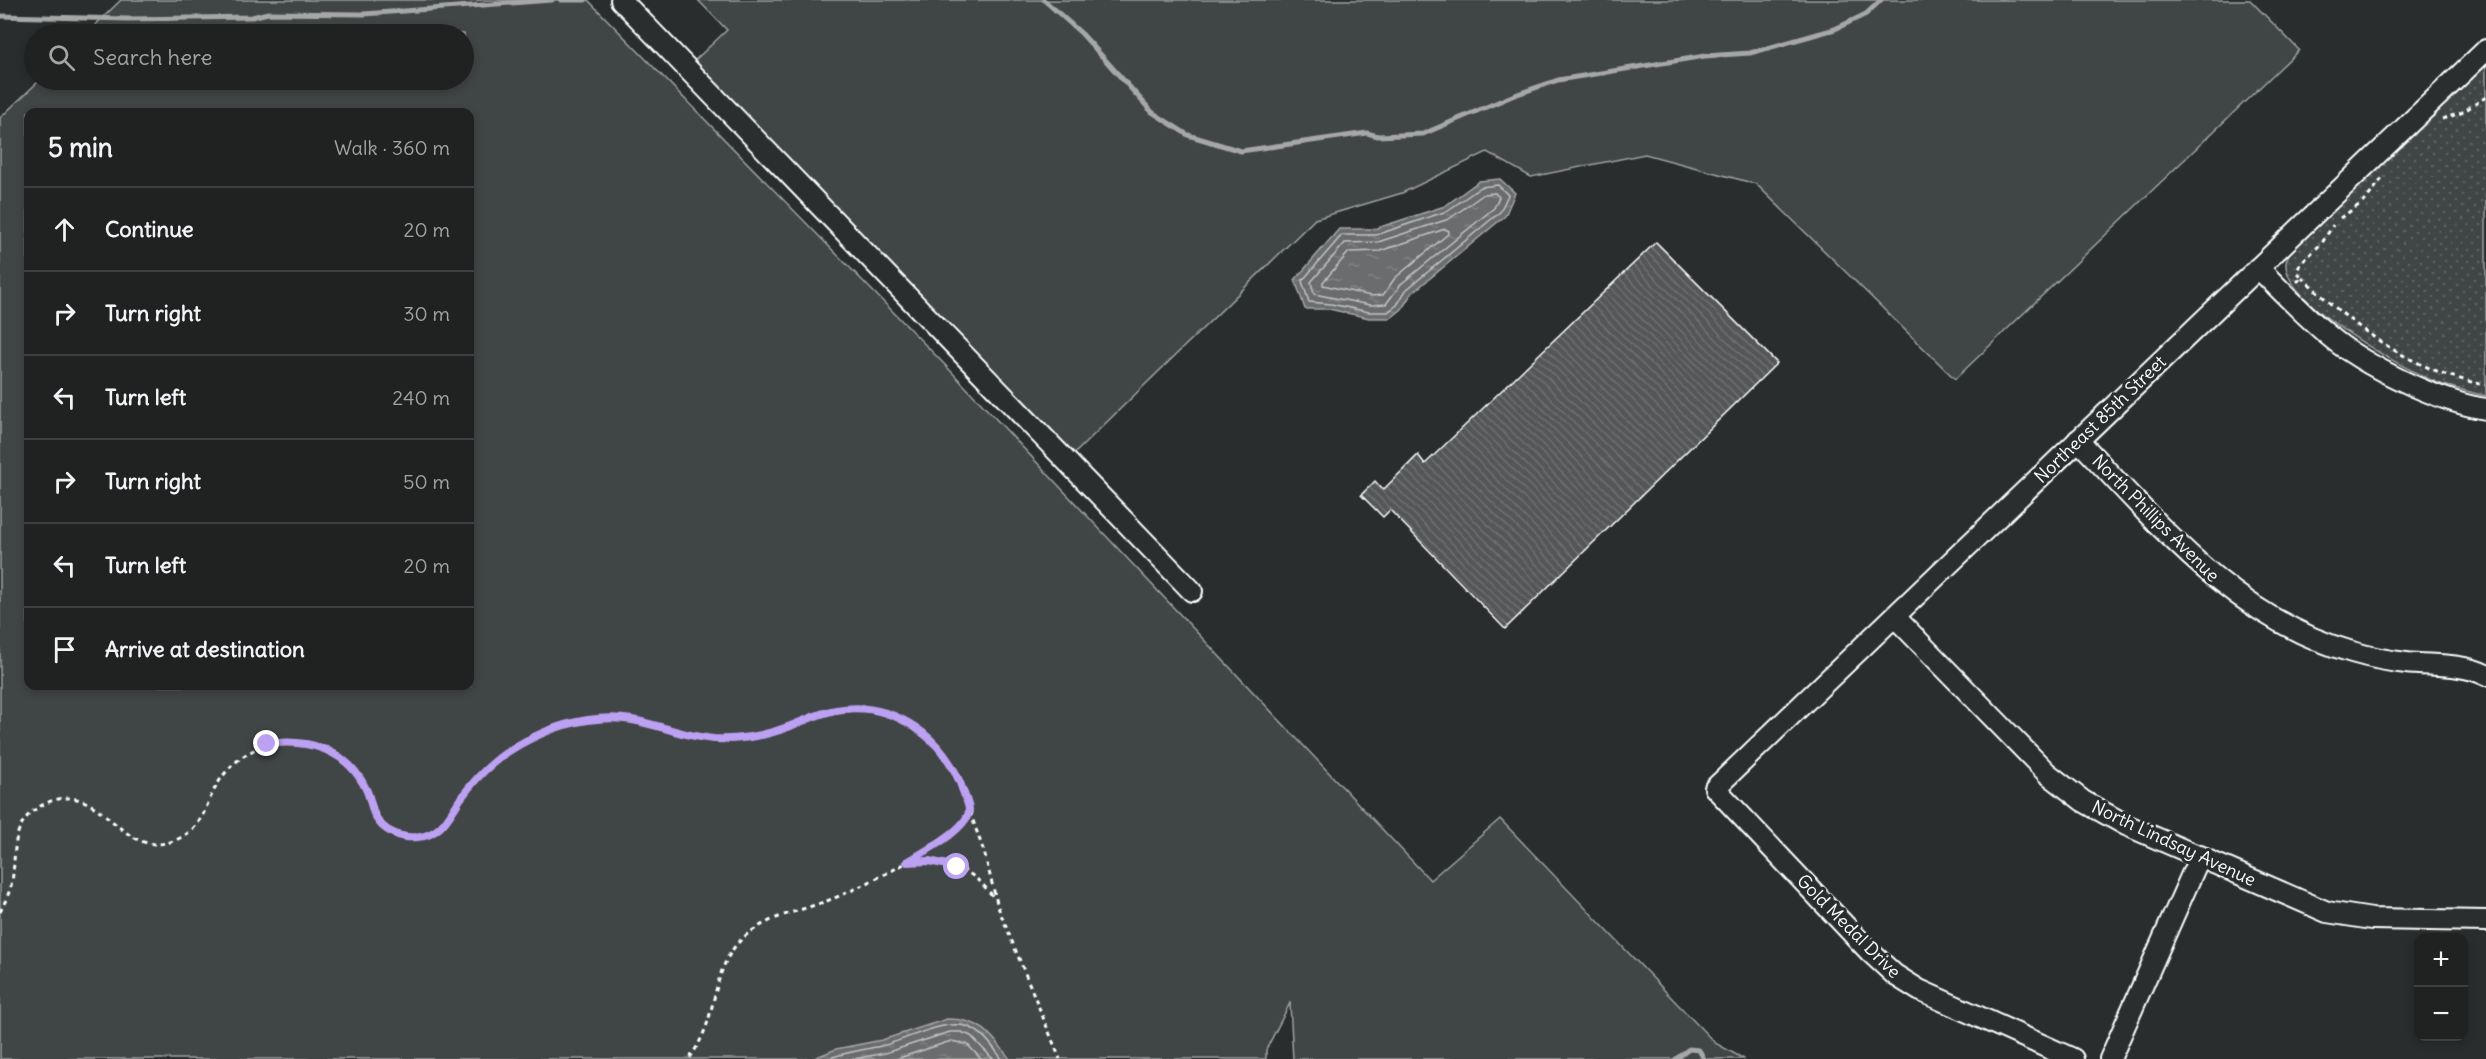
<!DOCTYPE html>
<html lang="en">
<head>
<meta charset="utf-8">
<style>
  :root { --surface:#202222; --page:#2d2f2f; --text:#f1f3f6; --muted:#a2a4a5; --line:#3d3f40 }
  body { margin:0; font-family:Delius,sans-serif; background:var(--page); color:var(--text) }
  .controls { position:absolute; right:18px; bottom:18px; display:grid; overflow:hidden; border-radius:12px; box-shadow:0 3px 9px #0003 }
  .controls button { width:54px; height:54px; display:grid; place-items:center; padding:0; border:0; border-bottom:2px solid var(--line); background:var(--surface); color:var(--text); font:30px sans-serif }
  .stop { position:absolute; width:18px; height:18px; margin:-14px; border:4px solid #bca0f2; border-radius:50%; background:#fff }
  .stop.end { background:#bca0f2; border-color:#fff; box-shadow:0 2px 6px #0008 }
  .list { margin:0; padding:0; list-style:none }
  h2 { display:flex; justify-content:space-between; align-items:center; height:78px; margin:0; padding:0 24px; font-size:26px }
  h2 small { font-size:20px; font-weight:400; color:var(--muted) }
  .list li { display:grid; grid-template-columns:39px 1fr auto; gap:18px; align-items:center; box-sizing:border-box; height:84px; padding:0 24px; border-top:2px solid var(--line) }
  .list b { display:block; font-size:22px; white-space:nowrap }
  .list em { font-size:20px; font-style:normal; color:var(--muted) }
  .icon { flex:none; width:33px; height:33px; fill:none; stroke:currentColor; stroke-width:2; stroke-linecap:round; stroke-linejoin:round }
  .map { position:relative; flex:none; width:2486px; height:1059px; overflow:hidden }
  .search { position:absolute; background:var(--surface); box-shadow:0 3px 9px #0003; left:24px; top:24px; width:450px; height:66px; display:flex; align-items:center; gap:15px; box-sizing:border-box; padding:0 21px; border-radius:33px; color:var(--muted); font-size:22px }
  .panel { position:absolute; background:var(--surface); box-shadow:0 3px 9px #0003; left:24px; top:108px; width:450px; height:582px; border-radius:12px }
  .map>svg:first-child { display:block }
</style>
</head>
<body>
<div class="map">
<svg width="2486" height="1059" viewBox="0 0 2486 1059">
  <defs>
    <pattern id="park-dots" width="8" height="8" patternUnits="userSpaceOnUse" patternTransform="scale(1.5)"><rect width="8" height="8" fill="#414445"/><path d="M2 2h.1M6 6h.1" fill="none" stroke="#5e6061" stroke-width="1.8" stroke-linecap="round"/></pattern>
    <pattern id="water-ripples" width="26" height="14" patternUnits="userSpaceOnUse" patternTransform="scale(1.5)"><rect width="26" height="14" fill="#6a6c6d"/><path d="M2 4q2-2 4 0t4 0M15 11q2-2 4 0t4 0" fill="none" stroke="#808283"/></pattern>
    <pattern id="building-back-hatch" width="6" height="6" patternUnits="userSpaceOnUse" patternTransform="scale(1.5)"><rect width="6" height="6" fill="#555758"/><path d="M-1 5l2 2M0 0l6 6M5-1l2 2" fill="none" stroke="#6e7071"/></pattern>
  </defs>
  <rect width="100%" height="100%" fill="#2a2d2e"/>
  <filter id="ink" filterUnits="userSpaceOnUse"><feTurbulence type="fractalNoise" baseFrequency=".0167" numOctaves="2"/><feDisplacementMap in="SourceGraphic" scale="12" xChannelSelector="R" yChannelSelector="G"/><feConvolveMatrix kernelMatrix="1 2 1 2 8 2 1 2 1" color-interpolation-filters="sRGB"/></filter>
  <g filter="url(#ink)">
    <g fill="#414445" stroke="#a0a2a2" stroke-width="1.5" fill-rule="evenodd">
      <path d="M121,0H588L947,367L1430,880L1500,819L1715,1043L1744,1059H1293L1290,1003L1266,1050V1059H0V118L40,80H464V34H86ZM28,112H470V686H28Z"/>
      <path d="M698,0H2250L2299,50L1955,379L1756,184L1645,154L1531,177L1487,152L1402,193L1315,219L1073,455L693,62L727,30Z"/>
    </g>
    <path fill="url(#park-dots)" stroke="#a0a2a2" stroke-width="1.5" d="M2486,62V396C2471,392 2456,389 2441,384C2406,371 2289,306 2286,266C2285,262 2288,257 2289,253Z"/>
    <g fill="url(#water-ripples)" stroke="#a6a7a7" stroke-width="1.5">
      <path d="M1500,179L1515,193L1505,216L1411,294L1402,309L1391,318H1369L1329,309H1305L1295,280L1339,229H1374L1445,206L1479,181Z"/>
      <path d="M947,1019C981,1019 991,1034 1010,1059H812L836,1049L882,1040Z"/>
    </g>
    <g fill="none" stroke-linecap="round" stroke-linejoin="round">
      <g stroke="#c3c4c5" stroke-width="1.5">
        <path d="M1498,185L1508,195L1500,212L1406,290L1397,305L1388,312H1369L1331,304L1309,302L1302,281L1342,235H1376L1447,211L1481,187Z"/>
        <path d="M1495,193L1499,197L1494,208L1401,284L1386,304L1370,305L1314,294L1311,282L1345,243L1378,242L1449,219L1484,194Z"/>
        <path d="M1445,229L1449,231L1448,234L1395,278L1383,295L1371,296L1323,285V282L1349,252L1380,251Z"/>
        <path d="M827,1059C844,1052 863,1050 881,1046C905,1041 942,1019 965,1026C982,1030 992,1046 1002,1059"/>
        <path d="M854,1059L885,1053L950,1032H961L971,1036L993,1059"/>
        <path d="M896,1059L951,1041L967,1044L981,1059"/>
      </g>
      <g stroke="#a6a7a7" stroke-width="5">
        <path d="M561,0H585"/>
        <path d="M1044,0L1082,34L1152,112L1188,135L1241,151L1367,133L1378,136L1423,134L1512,96L1558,80L1705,56L1750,53L1835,29L1866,14L1881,0"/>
        <path d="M0,16L128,19L252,17L268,13L364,14L552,0"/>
        <path d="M1676,1059L1689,1049L1699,1050L1704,1059"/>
      </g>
    </g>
    <path fill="url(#building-back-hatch)" stroke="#fff" stroke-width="1.5" d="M1656,242L1777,363L1505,629L1390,510L1383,517L1361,495L1375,481L1383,490L1418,455L1425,464Z"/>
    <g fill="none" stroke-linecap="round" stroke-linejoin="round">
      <defs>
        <g id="minor">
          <path d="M621,0L1192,591"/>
          <path d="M2258,268C2281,290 2304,315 2328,335C2364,366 2439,402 2486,409"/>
          <path d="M2078,440C2158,524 2236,620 2352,652C2369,657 2388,661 2406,663C2432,666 2461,663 2486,675"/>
          <path d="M1895,617L2047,773L2083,801L2126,825L2327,912L2372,919L2486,921"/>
          <path d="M2073,1059L1919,990L1895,975L1870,952L1715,788L2486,50"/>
          <path d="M2110,1059L2200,856"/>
        </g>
      </defs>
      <use href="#minor" stroke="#fff" stroke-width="24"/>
      <g stroke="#fff" stroke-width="3" stroke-dasharray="4.5 4.5" stroke-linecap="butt">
        <path d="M2442,119L2461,113L2486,97"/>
        <path d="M2340,218L2365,201L2384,176"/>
        <path d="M2302,277C2354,328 2413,372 2486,385"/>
        <path d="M2297,282L2302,277L2297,272L2300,264L2322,243L2333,225"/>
        <path d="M970,812L984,852L998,907L1060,1059"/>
        <path d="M909,862C948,860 970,866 994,898"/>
        <path d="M0,912C5,902 10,892 12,881C17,853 9,825 39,807C104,768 117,869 180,838C205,825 204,806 217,785C236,751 278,732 317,746C337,753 356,769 366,788C379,816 380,843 421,837C442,834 451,812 462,798C470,787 479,776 489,767C505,751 525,740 545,731C573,720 606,715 635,721C663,727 688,737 717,739C742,739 767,736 790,726C800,722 810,717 821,714C865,701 911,715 941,750C951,762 969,794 969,810C968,837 857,889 832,899C807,909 778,914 755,929C722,949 719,981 710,1014C706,1030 699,1045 689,1059"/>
      </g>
      <use href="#minor" stroke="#2a2d2e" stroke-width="20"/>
    </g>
  </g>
  <g fill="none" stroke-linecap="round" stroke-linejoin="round" filter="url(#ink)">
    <path stroke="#bca0f2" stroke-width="8" d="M267,744C308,738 347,749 366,789C370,797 371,807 375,816C383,832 402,839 418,837C441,836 450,814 461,798C470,786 481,773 493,763C508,750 526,740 545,732C571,721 604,715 632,720C660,725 686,737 714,739C739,740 765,736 788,727C804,721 819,713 836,710C893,700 946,738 963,791C965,796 968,803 969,809C970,828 922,853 907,862L929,861L957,867"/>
  </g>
  <g text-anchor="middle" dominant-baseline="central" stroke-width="6" stroke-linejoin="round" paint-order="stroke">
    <g font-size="18" fill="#fff" stroke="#2a2d2e">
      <text transform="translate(2100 419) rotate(-44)">Northeast 85th Street</text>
      <text transform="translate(2156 518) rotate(45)">North Phillips Avenue</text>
      <text transform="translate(2174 843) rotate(25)">North Lindsay Avenue</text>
      <text transform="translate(1849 926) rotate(45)">Gold Medal Drive</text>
    </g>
  </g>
</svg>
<div class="controls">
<button>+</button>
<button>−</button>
</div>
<div class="stop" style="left:957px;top:867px"></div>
<div class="stop end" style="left:267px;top:744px"></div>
<div class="search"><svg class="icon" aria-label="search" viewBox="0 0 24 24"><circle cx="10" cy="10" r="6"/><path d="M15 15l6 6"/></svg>Search here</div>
<section class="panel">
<h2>5 min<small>Walk · 360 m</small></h2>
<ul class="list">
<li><svg class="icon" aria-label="ahead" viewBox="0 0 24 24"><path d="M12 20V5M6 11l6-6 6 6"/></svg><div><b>Continue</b></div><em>20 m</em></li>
<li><svg class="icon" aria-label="right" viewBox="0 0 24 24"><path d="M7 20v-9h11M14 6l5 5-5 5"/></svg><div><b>Turn right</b></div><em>30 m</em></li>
<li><svg class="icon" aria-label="left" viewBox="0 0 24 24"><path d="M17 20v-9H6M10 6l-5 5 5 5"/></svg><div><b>Turn left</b></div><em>240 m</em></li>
<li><svg class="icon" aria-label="right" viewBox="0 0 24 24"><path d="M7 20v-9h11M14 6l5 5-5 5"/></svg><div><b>Turn right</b></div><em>50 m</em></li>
<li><svg class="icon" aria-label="left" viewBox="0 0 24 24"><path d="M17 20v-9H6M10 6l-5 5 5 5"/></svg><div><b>Turn left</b></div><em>20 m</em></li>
<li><svg class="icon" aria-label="arrive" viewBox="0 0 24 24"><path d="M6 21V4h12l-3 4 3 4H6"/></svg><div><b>Arrive at destination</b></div></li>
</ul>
</section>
</div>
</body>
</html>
